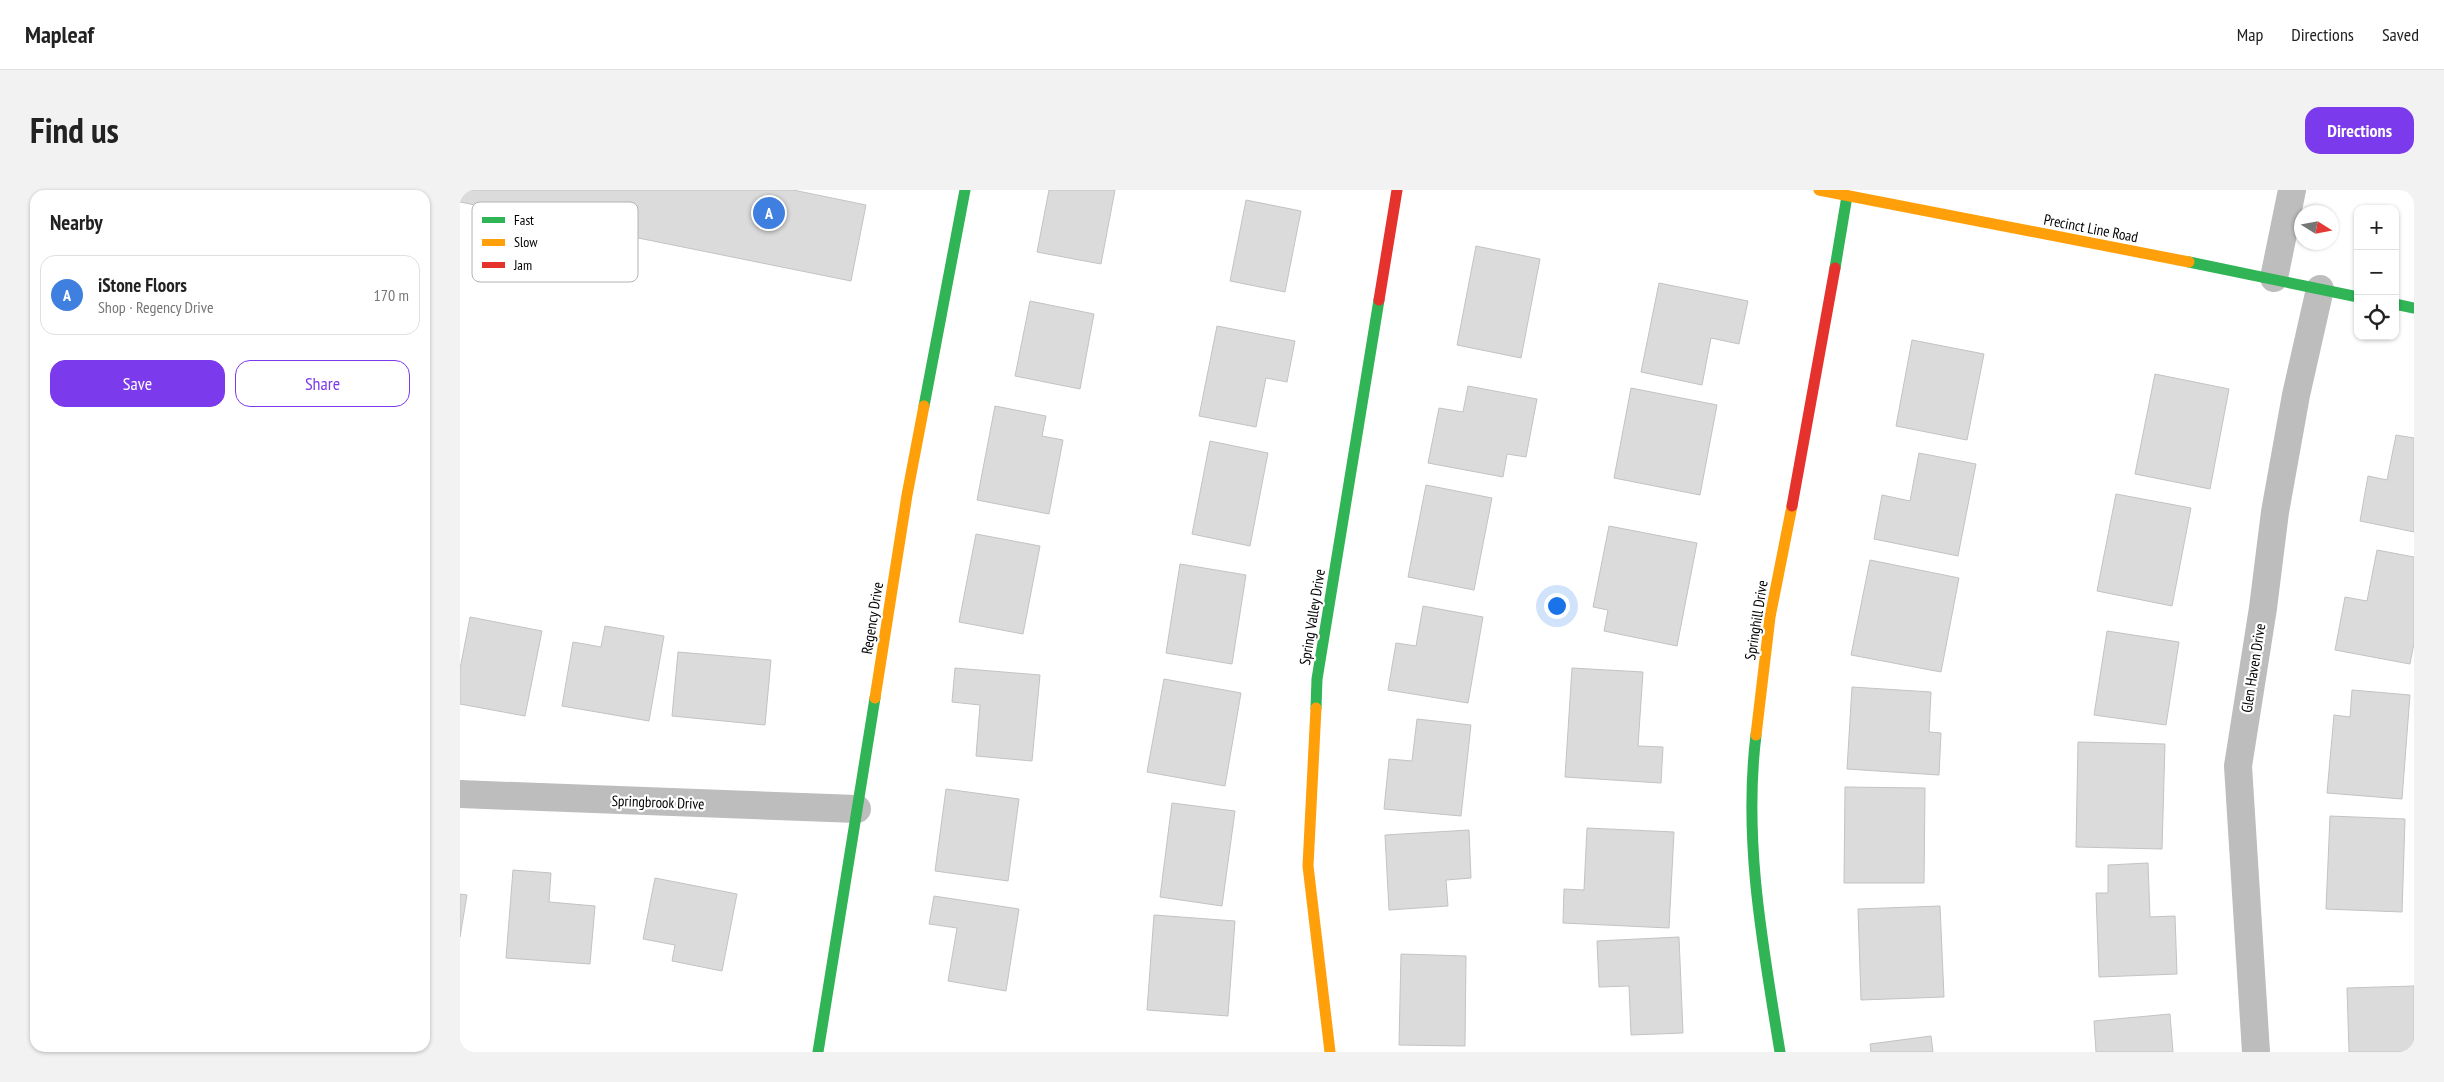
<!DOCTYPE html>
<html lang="en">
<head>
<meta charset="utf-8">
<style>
  :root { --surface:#fff; --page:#f2f2f2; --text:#222; --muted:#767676; --line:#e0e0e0; --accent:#7c3aed }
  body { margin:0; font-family:"PT Sans Narrow",sans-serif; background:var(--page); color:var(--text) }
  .controls { position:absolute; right:15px; top:15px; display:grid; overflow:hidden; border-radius:10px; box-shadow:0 1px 4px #0004 }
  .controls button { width:45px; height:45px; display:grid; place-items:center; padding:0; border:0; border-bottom:1px solid var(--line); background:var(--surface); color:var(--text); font:25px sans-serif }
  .compass { position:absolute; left:1834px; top:15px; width:45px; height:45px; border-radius:50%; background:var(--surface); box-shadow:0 1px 4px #0004; rotate:101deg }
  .you { position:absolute; left:1096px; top:415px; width:18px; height:18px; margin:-12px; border:4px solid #fff; border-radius:50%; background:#1a73e8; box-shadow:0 0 0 8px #1a73e833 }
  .badge { display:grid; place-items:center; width:32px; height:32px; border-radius:50%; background:var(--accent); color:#fff; font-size:16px; font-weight:700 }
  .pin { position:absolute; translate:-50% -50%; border:2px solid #fff; box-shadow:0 1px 5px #0006 }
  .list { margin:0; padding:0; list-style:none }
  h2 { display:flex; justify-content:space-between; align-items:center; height:65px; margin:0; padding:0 20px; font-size:21px }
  h2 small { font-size:16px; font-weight:400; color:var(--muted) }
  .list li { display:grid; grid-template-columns:32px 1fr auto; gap:15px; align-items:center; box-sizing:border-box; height:80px; margin:0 10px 10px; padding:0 10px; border:1px solid var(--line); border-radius:15px }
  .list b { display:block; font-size:19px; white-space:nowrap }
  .list p { margin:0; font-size:16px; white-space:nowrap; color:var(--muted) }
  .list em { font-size:16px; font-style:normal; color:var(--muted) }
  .actions { display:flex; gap:10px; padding:15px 20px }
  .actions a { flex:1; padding:11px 0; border:1px solid var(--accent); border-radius:15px; text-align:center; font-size:18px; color:var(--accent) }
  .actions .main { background:var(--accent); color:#fff }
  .icon { flex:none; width:28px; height:28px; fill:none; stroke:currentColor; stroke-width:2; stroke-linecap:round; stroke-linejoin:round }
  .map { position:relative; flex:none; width:1954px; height:862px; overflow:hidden; border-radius:15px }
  header { display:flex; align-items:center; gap:30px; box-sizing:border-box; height:70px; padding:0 25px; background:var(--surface); border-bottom:1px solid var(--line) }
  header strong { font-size:24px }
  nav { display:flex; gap:28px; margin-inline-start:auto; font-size:18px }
  .intro { display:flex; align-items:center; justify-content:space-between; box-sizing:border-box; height:120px; padding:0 30px }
  h1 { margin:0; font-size:35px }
  .button { padding:12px 22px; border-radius:15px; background:var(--accent); color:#fff; font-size:18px; font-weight:700 }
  main { display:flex; gap:30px; padding:0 30px }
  aside { flex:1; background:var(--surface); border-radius:15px; box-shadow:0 1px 4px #0004 }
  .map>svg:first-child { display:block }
</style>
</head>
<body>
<header>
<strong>Mapleaf</strong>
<nav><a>Map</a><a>Directions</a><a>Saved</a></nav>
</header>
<div class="intro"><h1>Find us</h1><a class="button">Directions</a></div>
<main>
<aside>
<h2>Nearby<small></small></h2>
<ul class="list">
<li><span class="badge" style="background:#3f7fe0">A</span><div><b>iStone Floors</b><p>Shop · Regency Drive</p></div><em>170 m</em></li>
</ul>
<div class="actions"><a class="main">Save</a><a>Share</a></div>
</aside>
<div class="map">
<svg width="1954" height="862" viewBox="0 0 1954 862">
  <rect width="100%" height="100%" fill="#fff"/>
  <g fill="#dbdbdb" stroke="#c3c3c3">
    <path d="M0,0H333L406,15L391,91L0,12Z"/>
    <path d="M589,0H655L641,74L577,62Z"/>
    <path d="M786,10L841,21L825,102L770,91Z"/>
    <path d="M1016,56L1080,69L1061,168L997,155Z"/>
    <path d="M1199,93L1288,111L1279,154L1251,148L1242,195L1181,182Z"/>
    <path d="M570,111L634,124L620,199L555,186Z"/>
    <path d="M757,136L835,151L827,192L806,188L796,237L739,226Z"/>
    <path d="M1452,150L1524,164L1507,250L1436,236Z"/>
    <path d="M1695,184L1769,199L1750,299L1675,284Z"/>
    <path d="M1008,196L1077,209L1066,267L1047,264L1043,287L968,273L979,218L1003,222Z"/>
    <path d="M1171,198L1257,215L1240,305L1154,288Z"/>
    <path d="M535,216L586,226L582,246L603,250L589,324L517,310Z"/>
    <path d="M1936,245L1954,248V342L1900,331L1908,286L1927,290Z"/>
    <path d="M750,251L808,263L790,356L732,344Z"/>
    <path d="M1459,263L1516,274L1498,366L1414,349L1422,305L1450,311Z"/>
    <path d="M966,295L1032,308L1014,400L948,387Z"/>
    <path d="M1656,304L1731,318L1712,416L1637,401Z"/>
    <path d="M1149,336L1237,353L1217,456L1144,441L1148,420L1133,417Z"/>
    <path d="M516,344L580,356L563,444L499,432Z"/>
    <path d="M1917,360L1954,367V453L1950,474L1875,460L1885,407L1907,411Z"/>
    <path d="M1410,370L1499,388L1481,482L1391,465Z"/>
    <path d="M720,374L786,385L772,474L706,463Z"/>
    <path d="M963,416L1023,427L1008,513L928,500L936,453L956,456Z"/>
    <path d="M10,427L82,441L65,526L0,514V479Z"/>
    <path d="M145,436L204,446L189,531L102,516L113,452L141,457Z"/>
    <path d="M1647,441L1719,452L1706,535L1634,525Z"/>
    <path d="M218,462L311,470L305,535L212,526Z"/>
    <path d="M495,478L580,485L572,571L516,566L520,515L492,512Z"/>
    <path d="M1112,478L1183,482L1178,556L1203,557L1201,593L1105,587Z"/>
    <path d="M704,489L781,503L765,596L687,582Z"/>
    <path d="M1392,497L1471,502L1469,542L1481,543L1479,585L1387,579Z"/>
    <path d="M1892,500L1950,505L1942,609L1867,603L1874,525L1890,527Z"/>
    <path d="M957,529L1011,535L1001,626L924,619L929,569L952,571Z"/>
    <path d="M1618,552L1705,554L1702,659L1616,657Z"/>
    <path d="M1385,597L1465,598L1464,693H1384Z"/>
    <path d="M486,599L559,609L548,691L475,681Z"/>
    <path d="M712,613L775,621L762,716L700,707Z"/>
    <path d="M1870,626L1945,629L1942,722L1866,719Z"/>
    <path d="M1127,638L1214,642L1209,738L1103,733L1104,699L1124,700Z"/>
    <path d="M1009,640L1011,688L986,690L988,716L929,720L925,645Z"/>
    <path d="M1688,673L1690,727L1715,726L1717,784L1639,787L1636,703H1648V675Z"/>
    <path d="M53,680L91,683L89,712L135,716L130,774L46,768Z"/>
    <path d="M195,688L277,704L262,781L212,771L215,755L183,749Z"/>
    <path d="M0,704L7,705L0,747Z"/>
    <path d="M474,706L559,719L546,801L488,791L497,738L469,734Z"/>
    <path d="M1480,716L1484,807L1401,810L1398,719Z"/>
    <path d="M694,725L775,731L768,826L687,820Z"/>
    <path d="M1219,747L1223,843L1171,845L1169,796L1139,797L1137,751Z"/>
    <path d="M941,764L1006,766L1005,856L939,855Z"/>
    <path d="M1954,796V862H1889L1887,798Z"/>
    <path d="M1710,824L1713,862H1636L1634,831Z"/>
    <path d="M1471,846L1473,862H1411L1410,854Z"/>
  </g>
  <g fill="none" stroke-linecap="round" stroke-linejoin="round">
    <g stroke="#bdbdbd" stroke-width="28">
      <path d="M1814,88L1832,0"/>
      <path d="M0,604L397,619"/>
      <path d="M1796,862L1778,576L1803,418L1815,322L1836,205L1860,99"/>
    </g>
    <g stroke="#30b455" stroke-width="11">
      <path d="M1729,72L1898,107"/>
      <path d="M1375,78L1387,6"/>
      <path d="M1935,114L1954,118"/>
      <path d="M464,216L505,0"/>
      <path d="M856,518L857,489L919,110"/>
      <path d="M1296,545C1283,651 1303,757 1320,862"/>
      <path d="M358,862L415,508"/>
    </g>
    <g stroke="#ff9f0a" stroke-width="11">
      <path d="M1359,0L1729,72"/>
      <path d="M415,508L447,305L464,216"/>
      <path d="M856,518L848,676L870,862"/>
      <path d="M1296,545L1310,427L1332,316"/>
    </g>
    <g stroke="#e5322d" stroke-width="11">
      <path d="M919,110L937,0"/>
      <path d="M1332,316L1375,78"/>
    </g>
  </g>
  <g text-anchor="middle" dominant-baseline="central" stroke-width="4.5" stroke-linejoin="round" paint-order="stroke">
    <g font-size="15" fill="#000" stroke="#fff">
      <text transform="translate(1631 38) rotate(11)">Precinct Line Road</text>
      <text transform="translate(852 427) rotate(-81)">Spring Valley Drive</text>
      <text transform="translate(412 428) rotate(-81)">Regency Drive</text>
      <text transform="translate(1296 430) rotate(-81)">Springhill Drive</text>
      <text transform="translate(1793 478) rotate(-81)">Glen Haven Drive</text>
      <text transform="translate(198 612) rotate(2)">Springbrook Drive</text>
    </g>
  </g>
  <rect x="12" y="12" width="166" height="80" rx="8" fill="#fff" stroke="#b2b2b2" stroke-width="1"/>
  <rect x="22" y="27" width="23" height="6" fill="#30b455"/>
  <rect x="22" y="49" width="23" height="7" fill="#ff9f0a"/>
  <rect x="22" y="72" width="23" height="6" fill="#e5322d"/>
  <g font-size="14" fill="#000">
    <text x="54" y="35">Fast</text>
    <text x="54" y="57">Slow</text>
    <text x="54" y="80">Jam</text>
  </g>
</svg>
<div class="controls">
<button>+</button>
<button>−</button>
<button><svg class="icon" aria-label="locate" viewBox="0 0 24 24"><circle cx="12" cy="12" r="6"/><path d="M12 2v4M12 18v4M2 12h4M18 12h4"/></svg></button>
</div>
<svg class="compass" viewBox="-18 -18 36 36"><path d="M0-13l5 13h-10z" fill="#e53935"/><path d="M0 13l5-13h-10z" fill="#767676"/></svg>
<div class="you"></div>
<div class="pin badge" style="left:309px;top:23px;background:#3f7fe0">A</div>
</div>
</main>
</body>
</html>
